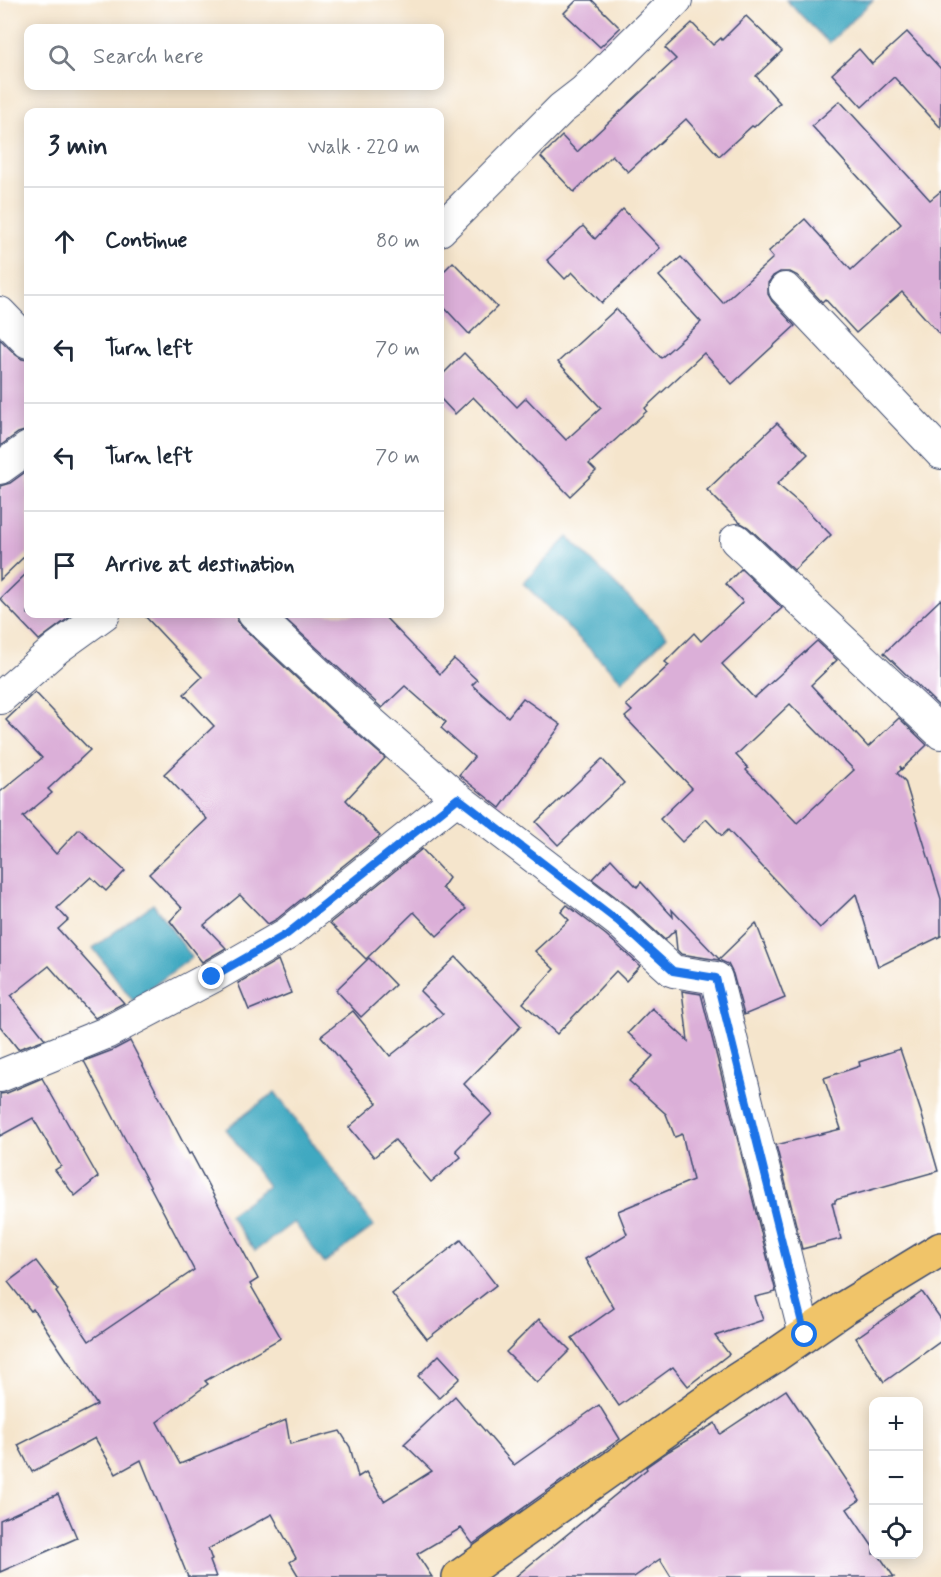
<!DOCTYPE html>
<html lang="en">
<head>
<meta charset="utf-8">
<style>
  :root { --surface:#fff; --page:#f6f6f7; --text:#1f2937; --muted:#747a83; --line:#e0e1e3 }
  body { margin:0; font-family:Mynerve,sans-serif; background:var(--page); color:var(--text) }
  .controls { position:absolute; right:18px; bottom:18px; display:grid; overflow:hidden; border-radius:12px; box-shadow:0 3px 15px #0003 }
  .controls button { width:54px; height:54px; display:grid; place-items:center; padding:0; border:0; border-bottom:2px solid var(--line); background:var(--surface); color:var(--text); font:30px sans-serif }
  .stop { position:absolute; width:18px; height:18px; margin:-14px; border:4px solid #1a73e8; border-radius:50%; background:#fff }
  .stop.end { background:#1a73e8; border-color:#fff; box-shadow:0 2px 6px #0008 }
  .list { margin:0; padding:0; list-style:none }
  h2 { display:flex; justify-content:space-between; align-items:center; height:78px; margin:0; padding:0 24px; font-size:26px }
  h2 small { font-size:20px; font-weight:400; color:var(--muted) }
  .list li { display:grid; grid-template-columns:39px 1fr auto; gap:18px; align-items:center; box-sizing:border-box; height:108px; padding:0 24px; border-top:2px solid var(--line) }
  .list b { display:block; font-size:22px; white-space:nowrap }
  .list em { font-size:20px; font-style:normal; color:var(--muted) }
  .icon { flex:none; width:33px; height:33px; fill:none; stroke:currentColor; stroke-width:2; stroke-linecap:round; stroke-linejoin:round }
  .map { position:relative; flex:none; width:941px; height:1577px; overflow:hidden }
  .search { position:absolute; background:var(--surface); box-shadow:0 3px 15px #0003; left:24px; top:24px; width:420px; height:66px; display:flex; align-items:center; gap:15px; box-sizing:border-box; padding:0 21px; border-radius:12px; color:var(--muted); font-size:22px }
  .panel { position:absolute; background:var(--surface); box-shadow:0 3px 15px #0003; left:24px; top:108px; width:420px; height:510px; border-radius:12px }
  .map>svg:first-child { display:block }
</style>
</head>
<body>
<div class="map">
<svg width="941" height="1577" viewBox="0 0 941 1577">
  <rect width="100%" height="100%" fill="#fff"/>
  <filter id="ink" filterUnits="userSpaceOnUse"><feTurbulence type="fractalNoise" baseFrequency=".0167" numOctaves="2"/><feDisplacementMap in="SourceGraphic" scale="12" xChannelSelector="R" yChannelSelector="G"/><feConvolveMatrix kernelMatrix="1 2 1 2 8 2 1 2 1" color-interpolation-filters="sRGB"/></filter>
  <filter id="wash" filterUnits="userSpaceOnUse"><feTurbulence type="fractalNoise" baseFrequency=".008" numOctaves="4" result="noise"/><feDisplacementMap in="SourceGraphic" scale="24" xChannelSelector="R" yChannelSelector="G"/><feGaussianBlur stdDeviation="1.35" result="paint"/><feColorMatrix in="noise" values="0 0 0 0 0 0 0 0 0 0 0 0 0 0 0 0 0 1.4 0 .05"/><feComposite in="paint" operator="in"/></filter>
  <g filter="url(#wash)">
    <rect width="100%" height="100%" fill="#f5e5cc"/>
    <g fill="#41a9c1" stroke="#2e6c90" stroke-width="1.5">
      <path d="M786,0H873L829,43Z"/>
      <path d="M568,537L667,636L622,681L523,583Z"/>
      <path d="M153,904L192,957L133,1001L93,948Z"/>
      <path d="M275,1092L374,1226L324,1263L294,1222L255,1251L229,1215L268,1186L226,1129Z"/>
    </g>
    <g id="blocks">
      <g fill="#dbafd8" fill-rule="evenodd">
        <path d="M577,0H592L620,28L600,47L564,13Z"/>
        <path d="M746,16L782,51L756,76L780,103L754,127L752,126L719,156L686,119L628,172L612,155L574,192L541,157L562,136L577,152L676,59L665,48L692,23L713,45L721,38L722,40Z"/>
        <path d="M907,32L941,69V128L894,77L862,107L832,74L859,49L872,64Z"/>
        <path d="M840,101L930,200L941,191V336L902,292L856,333L825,299L822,302L798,276L790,272H780L773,276L768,283V294L772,301L795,326L732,384L704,353L645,408L647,411L589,464L596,471L570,496L473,397L455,414L440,398V377L464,353L517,407L526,398L566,440L601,408L558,362L616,309L661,358L701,322L659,276L681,257L723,303L773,258L768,252L805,219L851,270L901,224L812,126Z"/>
        <path d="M623,209L660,248L602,303L572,272L565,279L547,260L583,226L595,239Z"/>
        <path d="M453,262L497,307L469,334L440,303V275Z"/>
        <path d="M0,339L16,355L22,359L28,360V430L18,433L0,446Z"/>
        <path d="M777,423L808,454L777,484L804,507L831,535L794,570L748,527L739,522L707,490Z"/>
        <path d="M28,470V553L0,580V486L10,483Z"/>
        <path d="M741,569L782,608L722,664L754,698L817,641L837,660L811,685L868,747L899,718L927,745L902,769L900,766L901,770L897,773L905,781L941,899V936L878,967L856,894L820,928L728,830L722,836L706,819L682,842L660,819L692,788L625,717L632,711L626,705L669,665L665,662L694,633L701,641L743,602L726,584ZM790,704L854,770L797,823L746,770L748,768L736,755Z"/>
        <path d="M28,572V614H74L39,640L0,599Z"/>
        <path d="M941,599V708L884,653Z"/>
        <path d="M143,614H237V620L242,627L346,724L385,758L346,800L380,836L277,919L268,924L240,895L204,925L226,948L202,962L170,921L182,908L149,874L207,819L164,774L214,726L184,694L202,677Z"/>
        <path d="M280,614H382L440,674L454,659L477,680L472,685L508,717L523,698L561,725L500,808L459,775L474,757L441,728L446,722L405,686L382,708Z"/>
        <path d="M35,692L90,750L48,789L52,793L23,817L56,854L79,829L125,871L106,891L91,877L57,908L68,920L58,929L124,1003L95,1018L49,966L11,996L45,1039L18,1049L0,1026V792L42,758L6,720Z"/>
        <path d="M602,759L624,783L558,845L536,822Z"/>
        <path d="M422,849L449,878L442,888L466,909L437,936L414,912L366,959L330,923Z"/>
        <path d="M611,859L637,887L641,882L673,917L672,910L719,959L756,923L785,998L744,1015L733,974L728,964L719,960L681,954L677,950L675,930L665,940L629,907L592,879Z"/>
        <path d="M567,905L606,935L640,966L626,981L616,971L557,1034L523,1003L554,969L535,951L569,920L561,912Z"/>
        <path d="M456,957L521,1026L464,1084L492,1114L456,1150L461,1157L431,1182L395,1140L374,1157L349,1127L377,1103L321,1036L353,1011L390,1056L443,1014L420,991Z"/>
        <path d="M369,958L395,985L361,1017L336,990Z"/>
        <path d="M278,960L291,993L249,1010L238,983Z"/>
        <path d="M682,991L701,994L776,1292L755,1297L763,1320L715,1336L729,1354L688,1386L673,1367L619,1406L572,1338L614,1308L585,1259L627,1234L618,1211L693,1180L682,1134L675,1137L666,1114L629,1081L653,1056L628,1033L652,1008L688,1041Z"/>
        <path d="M130,1041L189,1154L191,1153L258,1279L250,1284L281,1338L205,1381L208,1384L157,1422L180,1464L286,1420L290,1444L340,1431L350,1447L358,1477L366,1472L384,1501L432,1471L404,1444L455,1396L514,1465L599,1405L620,1439L473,1544L461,1528L417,1554L432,1577H299L290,1562L296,1558L272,1514L208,1549L212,1560L210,1561L216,1577H188L141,1460L116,1474L95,1438L32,1472L18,1445L97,1405L33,1309L31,1311L8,1282L36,1261L58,1290L56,1292L89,1341L194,1270L84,1061L113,1050Z"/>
        <path d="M900,1049L921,1112L938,1171L835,1200V1203H832L841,1239L802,1249L776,1145L841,1129L824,1078L860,1066L859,1062Z"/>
        <path d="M42,1078L98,1177L75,1196L55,1170L61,1166L33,1118L0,1136V1094L7,1093Z"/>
        <path d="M461,1240L496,1285L427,1339L392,1294Z"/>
        <path d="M922,1292L941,1319V1341L884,1382L856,1338Z"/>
        <path d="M539,1319L570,1350L537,1383L506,1352Z"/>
        <path d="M439,1355L460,1378L439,1398L418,1376Z"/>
        <path d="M786,1390L860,1500L847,1509L873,1547V1554H878L894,1577H671L660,1559L634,1577H515L647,1469L646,1467L669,1451L715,1423L720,1434Z"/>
        <path d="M58,1494L77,1538L0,1572V1520Z"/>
      </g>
    </g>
  </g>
  <g filter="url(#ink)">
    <use href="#blocks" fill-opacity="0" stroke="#3c4a6e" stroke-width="1.5"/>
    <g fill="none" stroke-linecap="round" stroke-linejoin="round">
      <defs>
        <g id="street">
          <path d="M440,230L561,109L583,92L676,0"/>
          <path d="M785,289L941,453"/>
          <path d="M0,313L28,342"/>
          <path d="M0,468L28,448"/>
          <path d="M736,540L941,733"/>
          <path d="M254,614L358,711L457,798L618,921L673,971L716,978L805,1335"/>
          <path d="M0,698L57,648L104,614"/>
          <path d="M0,1076L106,1033L212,977L287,934L457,798"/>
        </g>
        <path id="primary" d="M459,1577L734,1382L776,1355L844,1308L941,1249"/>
      </defs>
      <use href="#street" stroke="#3c4a6e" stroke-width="34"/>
      <use href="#primary" stroke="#3c4a6e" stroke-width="36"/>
      <use href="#street" stroke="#fff" stroke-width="32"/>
      <use href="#primary" stroke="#f0c469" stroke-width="33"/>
    </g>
  </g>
  <g fill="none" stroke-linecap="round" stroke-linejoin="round" filter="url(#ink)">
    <path stroke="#1a73e8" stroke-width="8" d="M212,977L287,934L458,798L618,921L673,971L716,978L805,1335"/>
  </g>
</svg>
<div class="controls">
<button>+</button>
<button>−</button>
<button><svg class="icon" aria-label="locate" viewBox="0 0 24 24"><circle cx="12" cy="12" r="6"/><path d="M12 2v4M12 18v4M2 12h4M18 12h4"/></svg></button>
</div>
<div class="stop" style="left:805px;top:1335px"></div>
<div class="stop end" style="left:212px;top:977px"></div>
<div class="search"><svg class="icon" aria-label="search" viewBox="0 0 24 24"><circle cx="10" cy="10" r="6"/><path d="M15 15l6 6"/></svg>Search here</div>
<section class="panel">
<h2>3 min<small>Walk · 220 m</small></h2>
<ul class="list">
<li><svg class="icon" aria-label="ahead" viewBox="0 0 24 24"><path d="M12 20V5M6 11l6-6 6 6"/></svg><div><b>Continue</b></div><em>80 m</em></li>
<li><svg class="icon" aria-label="left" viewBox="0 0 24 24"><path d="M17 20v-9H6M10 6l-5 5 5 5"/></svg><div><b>Turn left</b></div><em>70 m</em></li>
<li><svg class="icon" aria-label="left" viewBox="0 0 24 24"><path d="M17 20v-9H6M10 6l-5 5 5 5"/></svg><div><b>Turn left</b></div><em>70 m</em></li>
<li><svg class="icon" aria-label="arrive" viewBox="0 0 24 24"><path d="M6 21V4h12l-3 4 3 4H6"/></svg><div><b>Arrive at destination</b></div></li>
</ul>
</section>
</div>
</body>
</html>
